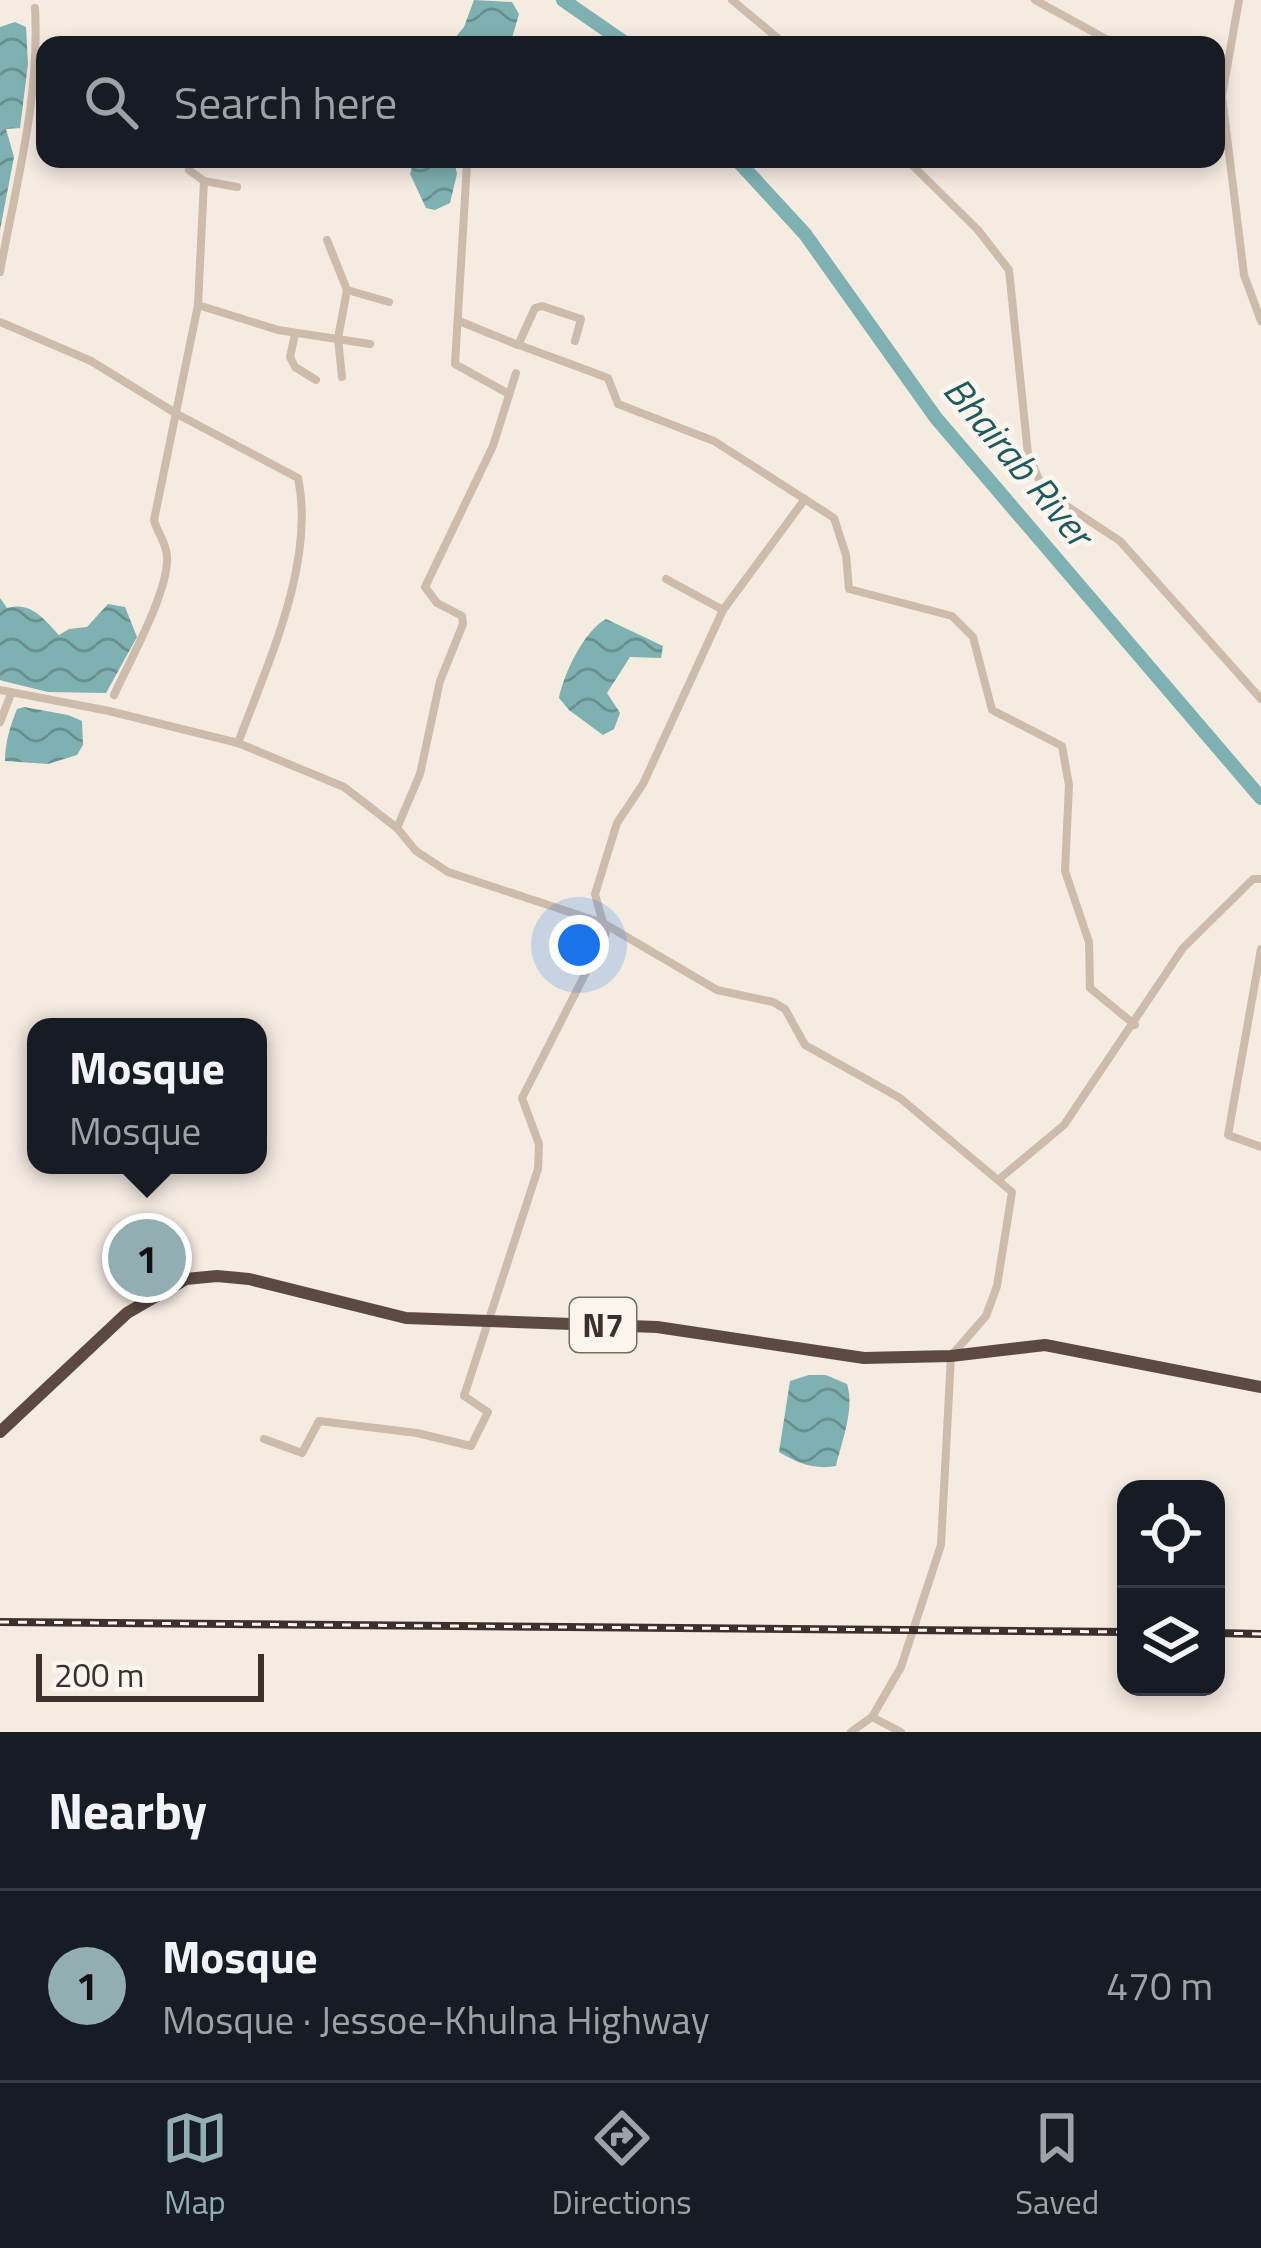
<!DOCTYPE html>
<html lang="en">
<head>
<meta charset="utf-8">
<style>
  :root { --surface:#171b24; --page:#20242c; --text:#f1f3f6; --muted:#9ea1a6; --line:#363941; --accent:#92aeb2 }
  body { margin:0; font-family:"Titillium Web",sans-serif; background:var(--page); color:var(--text) }
  .controls { position:absolute; right:36px; bottom:36px; display:grid; overflow:hidden; border-radius:24px; box-shadow:0 6px 18px #0003 }
  .controls button { width:108px; height:108px; display:grid; place-items:center; padding:0; border:0; border-bottom:3px solid var(--line); background:var(--surface); color:var(--text); font:60px sans-serif }
  .scale { position:absolute; left:36px; bottom:30px; width:228px; box-sizing:border-box; padding-left:12px; border:6px solid #3b302b; border-top:0; font-size:33px; line-height:42px; white-space:nowrap; color:#3b302b; -webkit-text-stroke:9px #fbf5ee; paint-order:stroke }
  .you { position:absolute; left:579px; top:945px; width:42px; height:42px; margin:-30px; border:9px solid #fff; border-radius:50%; background:#1a73e8; box-shadow:0 0 0 18px #1a73e833 }
  .badge { display:grid; place-items:center; width:78px; height:78px; border-radius:50%; background:var(--accent); color:#111; font-size:39px; font-weight:700 }
  .pin { position:absolute; translate:-50% -50%; border:6px solid #fff; box-shadow:0 3px 12px #0006 }
  .popup { position:absolute; left:27px; top:1018px; width:240px; height:156px; box-sizing:border-box; display:grid; place-content:center; border-radius:24px; background:var(--surface); filter:drop-shadow(0 3px 9px #0005); font-size:39px; white-space:nowrap; color:var(--muted) }
  .popup b { font-size:45px; color:var(--text) }
  .popup::after { content:''; position:absolute; left:50%; top:100%; margin-left:-24px; border:24px solid transparent; border-top-color:var(--surface) }
  .list { margin:0; padding:0; list-style:none }
  h2 { display:flex; justify-content:space-between; align-items:center; height:156px; margin:0; padding:0 48px; font-size:51px }
  h2 small { font-size:39px; font-weight:400; color:var(--muted) }
  .list li { display:grid; grid-template-columns:78px 1fr auto; gap:36px; align-items:center; box-sizing:border-box; height:192px; padding:0 48px; border-top:3px solid var(--line) }
  .list b { display:block; font-size:45px; white-space:nowrap }
  .list p { margin:0; font-size:39px; white-space:nowrap; color:var(--muted) }
  .list em { font-size:39px; font-style:normal; color:var(--muted) }
  .icon { flex:none; width:66px; height:66px; fill:none; stroke:currentColor; stroke-width:2; stroke-linecap:round; stroke-linejoin:round }
  .map { position:relative; flex:none; width:1261px; height:1732px; overflow:hidden }
  .search { position:absolute; background:var(--surface); box-shadow:0 6px 18px #0003; left:36px; right:36px; top:36px; height:132px; display:flex; align-items:center; gap:30px; box-sizing:border-box; padding:0 42px; border-radius:24px; color:var(--muted); font-size:45px }
  .sheet { height:348px; background:var(--surface) }
  nav { display:flex; justify-content:space-around; align-items:center; box-sizing:border-box; height:168px; border-top:3px solid var(--line); background:var(--surface); font-size:33px; color:var(--muted) }
  nav a { display:grid; justify-items:center; gap:6px }
  nav .on { color:var(--accent) }
  .map>svg:first-child { display:block }
</style>
</head>
<body>
<div class="map">
<svg width="1261" height="1732" viewBox="0 0 1261 1732">
  <defs>
    <pattern id="water-waves" width="16" height="10" patternUnits="userSpaceOnUse" patternTransform="scale(3)"><rect width="16" height="10" fill="#7fb0b2"/><path d="M0 5q4-4 8 0t8 0" fill="none" stroke="#699091"/></pattern>
  </defs>
  <rect width="100%" height="100%" fill="#f4ebe1"/>
  <g fill="url(#water-waves)">
    <path d="M474,0L512,2L519,14L510,45H449L464,27Z"/>
    <path d="M15,22L26,27L28,64L20,128L6,129L14,157L0,230V27Z"/>
    <path d="M414,159H454L457,174L450,203L435,210L426,208L410,174Z"/>
    <path d="M0,598L7,608C31,601 44,619 59,635L69,629L87,627L108,604L125,607L137,637L106,693L48,692L3,681L0,680Z"/>
    <path d="M606,619L663,646L661,658L630,657L607,693L620,713L614,729L603,735L569,710L559,698C564,673 584,631 606,619Z"/>
    <path d="M24,707L68,715L82,721L83,745L77,755L48,764L5,761C5,742 10,727 17,709Z"/>
    <path d="M809,1375H826L847,1384C855,1409 842,1440 836,1466C815,1470 797,1463 779,1452L790,1381Z"/>
  </g>
  <g fill="none" stroke-linecap="round" stroke-linejoin="round">
    <g stroke="#7fb0b2" stroke-width="14">
      <path d="M563,0L628,45"/>
      <path d="M736,159L805,234L936,418L1261,798"/>
    </g>
    <g stroke="#cdbbac" stroke-width="8">
      <path d="M732,0L786,45"/>
      <path d="M1035,0L1117,45"/>
      <path d="M1239,0L1222,96L1244,275L1261,321"/>
      <path d="M906,159L978,230L1009,270L1028,454L1044,491L1120,541L1261,699"/>
      <path d="M467,164L455,364L509,394"/>
      <path d="M189,170L204,181L237,187"/>
      <path d="M327,240L347,290L389,302"/>
      <path d="M0,272C16,183 40,99 35,8"/>
      <path d="M198,305L278,330L370,344"/>
      <path d="M459,321L518,345L535,308L542,306L581,319L575,341"/>
      <path d="M0,322L91,361L177,414L298,478C316,562 267,665 238,743L344,787L397,828L416,851L448,872L603,923L606,933L522,1098L539,1144L538,1169L464,1396L488,1412L471,1446L417,1433L319,1421L302,1453L264,1439"/>
      <path d="M295,334L290,357L295,367L316,380"/>
      <path d="M519,345L608,378L618,404L714,441L834,518L846,555L849,589L952,616L973,637L992,710L1062,746L1069,785L1065,871L1089,942L1090,988L1135,1025"/>
      <path d="M342,377L338,338L347,290"/>
      <path d="M805,499L723,610L643,784L617,823L595,894L603,923L717,990L773,1002L785,1009L805,1045L900,1098L1012,1192L997,1286L986,1316L951,1356L941,1545L901,1667L872,1717L851,1732"/>
      <path d="M666,579L723,610"/>
      <path d="M0,690L109,711L238,743"/>
      <path d="M114,695C129,662 169,591 167,557C167,543 157,533 154,520L198,305L204,181"/>
      <path d="M0,722L11,694"/>
      <path d="M397,828L420,774L440,681L463,624L462,616L437,603L425,587L493,446L516,373"/>
      <path d="M1261,949L1228,1135L1261,1147"/>
      <path d="M998,1180L1064,1125L1183,948L1253,879H1261"/>
      <path d="M872,1717L901,1732"/>
    </g>
    <path stroke="#5c4a42" stroke-width="12" d="M0,1432L127,1313L186,1279L217,1276L249,1279L406,1318L657,1327L864,1358L951,1356L1045,1345L1261,1387"/>
    <defs>
      <g id="rail">
        <path d="M0,1622L1126,1632"/>
        <path d="M1216,1633L1261,1634"/>
      </g>
    </defs>
    <use href="#rail" stroke="#3b302b" stroke-width="8"/>
    <use href="#rail" stroke="#fbf5ee" stroke-width="3" stroke-dasharray="9" stroke-linecap="butt"/>
  </g>
  <g text-anchor="middle" dominant-baseline="central" stroke-width="10" stroke-linejoin="round" paint-order="stroke">
    <rect fill="#fbf5ee" stroke="#756b66" stroke-width="3" x="570" y="1298" width="66" height="54" rx="9"/>
    <g font-size="33" font-weight="bold" fill="#3b302b">
      <text x="603" y="1325">N7</text>
    </g>
    <g font-size="39" font-style="italic" fill="#1f5a5e" stroke="#fbf5ee">
      <text transform="translate(1019 461) rotate(50)">Bhairab River</text>
    </g>
  </g>
</svg>
<div class="controls">
<button><svg class="icon" aria-label="locate" viewBox="0 0 24 24"><circle cx="12" cy="12" r="6"/><path d="M12 2v4M12 18v4M2 12h4M18 12h4"/></svg></button>
<button><svg class="icon" aria-label="layers" viewBox="0 0 24 24"><path d="M12 4l9 5-9 5-9-5zM3 14l9 5 9-5"/></svg></button>
</div>
<div class="scale">200 m</div>
<div class="you"></div>
<div class="pin badge" style="left:147px;top:1258px">1</div>
<div class="popup"><b>Mosque</b>Mosque</div>
<div class="search"><svg class="icon" aria-label="search" viewBox="0 0 24 24"><circle cx="10" cy="10" r="6"/><path d="M15 15l6 6"/></svg>Search here</div>
</div>
<section class="sheet">
<h2>Nearby<small></small></h2>
<ul class="list">
<li><span class="badge">1</span><div><b>Mosque</b><p>Mosque · Jessoe-Khulna Highway</p></div><em>470 m</em></li>
</ul>
</section>
<nav>
<a class="on"><svg class="icon" aria-label="map" viewBox="0 0 24 24"><path d="M3 6l6-2 6 2 6-2v14l-6 2-6-2-6 2zM9 4v14M15 6v14"/></svg>Map</a>
<a><svg class="icon" aria-label="directions" viewBox="0 0 24 24"><path d="M12 3l9 9-9 9-9-9zM9 14v-3h6M13 9l2 2-2 2"/></svg>Directions</a>
<a><svg class="icon" aria-label="saved" viewBox="0 0 24 24"><path d="M7 4h10v16l-5-4-5 4z"/></svg>Saved</a>
</nav>
</body>
</html>
